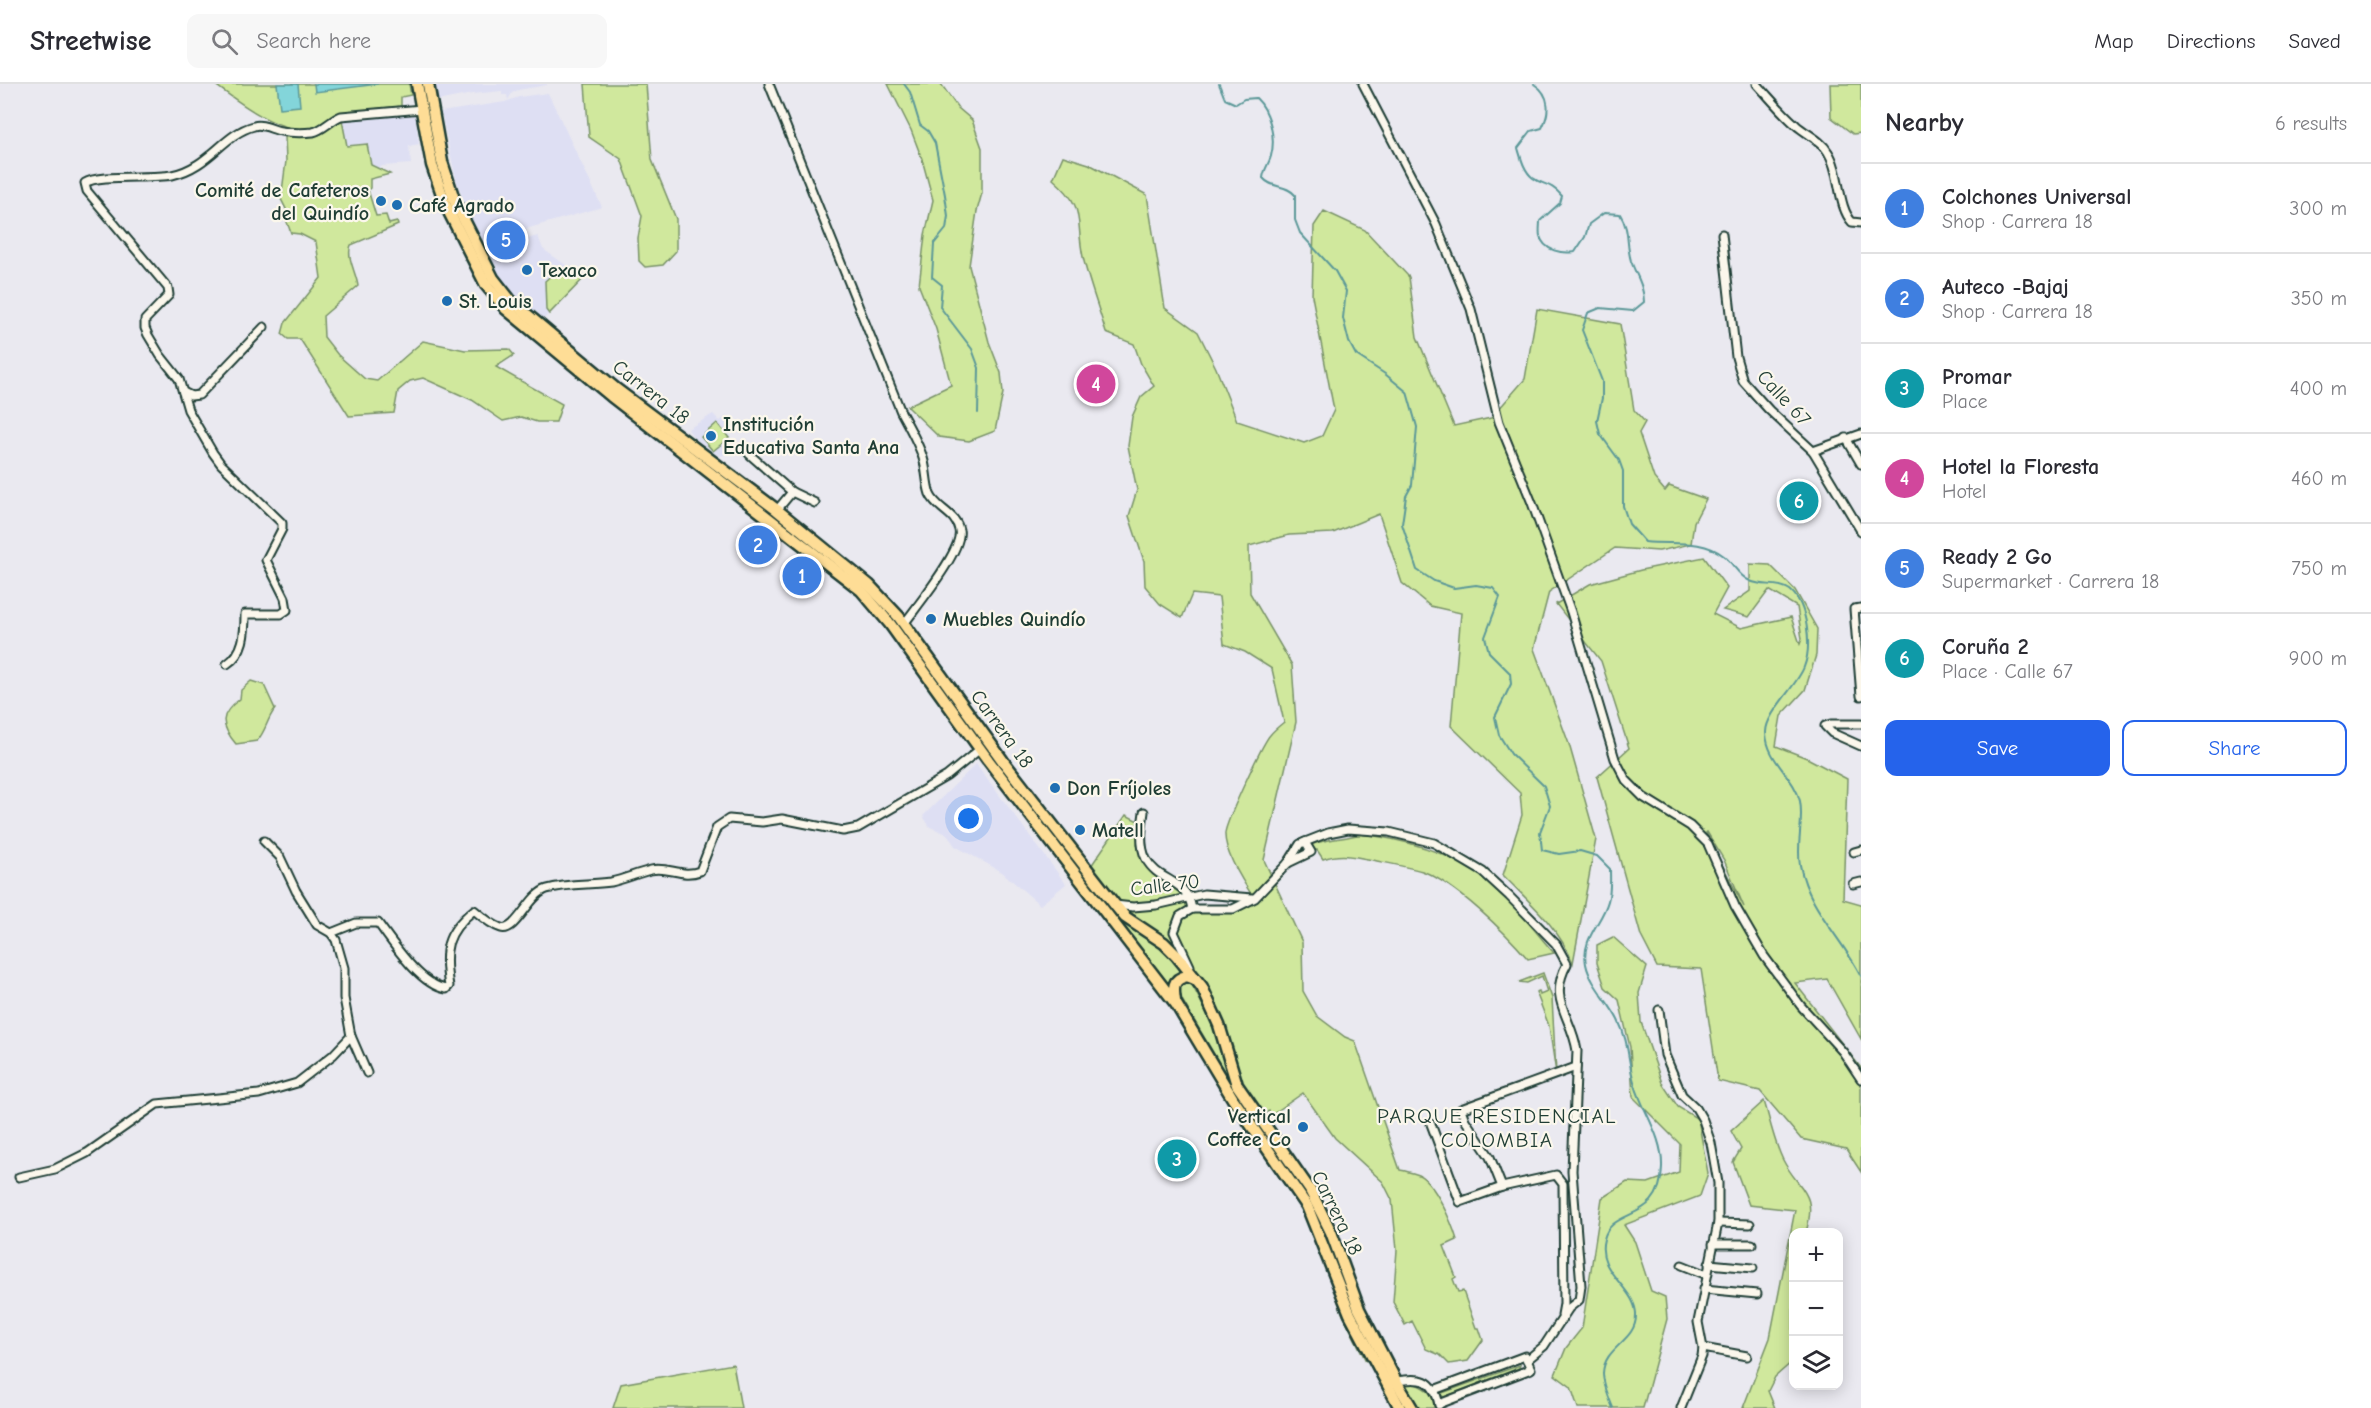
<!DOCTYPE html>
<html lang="en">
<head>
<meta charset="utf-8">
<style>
  :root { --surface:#fff; --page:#f7f7f7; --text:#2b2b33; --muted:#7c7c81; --line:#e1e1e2; --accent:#2563eb }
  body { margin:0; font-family:"Comic Neue",sans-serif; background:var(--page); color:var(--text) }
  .controls { position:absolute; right:18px; bottom:18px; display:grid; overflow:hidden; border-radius:12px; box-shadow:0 3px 15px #0003 }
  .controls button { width:54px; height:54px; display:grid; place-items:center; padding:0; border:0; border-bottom:2px solid var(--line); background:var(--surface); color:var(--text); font:30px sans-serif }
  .you { position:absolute; left:969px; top:735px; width:21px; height:21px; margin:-15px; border:4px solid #fff; border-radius:50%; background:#1a73e8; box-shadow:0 0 0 9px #1a73e833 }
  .badge { display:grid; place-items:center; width:39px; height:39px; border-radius:50%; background:var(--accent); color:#fff; font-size:20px; font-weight:700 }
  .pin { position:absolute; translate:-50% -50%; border:3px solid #fff; box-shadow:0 2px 6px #0006 }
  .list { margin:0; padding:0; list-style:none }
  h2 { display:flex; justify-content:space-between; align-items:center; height:78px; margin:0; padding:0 24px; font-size:26px }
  h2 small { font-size:20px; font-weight:400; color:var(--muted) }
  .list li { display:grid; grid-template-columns:39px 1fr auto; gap:18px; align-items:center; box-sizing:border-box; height:90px; padding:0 24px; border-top:2px solid var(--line) }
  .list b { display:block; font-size:22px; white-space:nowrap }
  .list p { margin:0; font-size:20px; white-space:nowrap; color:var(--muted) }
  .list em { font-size:20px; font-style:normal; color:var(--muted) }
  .actions { display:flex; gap:12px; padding:18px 24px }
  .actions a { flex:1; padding:14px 0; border:2px solid var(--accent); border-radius:12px; text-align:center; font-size:21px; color:var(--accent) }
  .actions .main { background:var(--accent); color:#fff }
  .icon { flex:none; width:33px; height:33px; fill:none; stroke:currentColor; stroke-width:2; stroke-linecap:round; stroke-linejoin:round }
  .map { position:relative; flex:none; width:1861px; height:1324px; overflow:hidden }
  header { display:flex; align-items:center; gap:36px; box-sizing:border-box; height:84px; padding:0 30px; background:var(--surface); border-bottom:2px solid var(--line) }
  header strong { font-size:28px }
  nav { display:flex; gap:33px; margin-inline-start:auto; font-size:21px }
  .search { width:420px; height:54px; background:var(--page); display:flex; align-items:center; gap:15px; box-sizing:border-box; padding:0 21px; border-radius:12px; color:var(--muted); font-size:22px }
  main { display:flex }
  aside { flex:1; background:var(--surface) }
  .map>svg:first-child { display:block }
</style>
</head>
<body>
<header>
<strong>Streetwise</strong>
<div class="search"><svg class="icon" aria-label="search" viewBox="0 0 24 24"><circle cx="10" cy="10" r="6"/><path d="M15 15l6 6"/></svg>Search here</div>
<nav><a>Map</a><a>Directions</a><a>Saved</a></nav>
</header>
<main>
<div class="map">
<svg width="1861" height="1324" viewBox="0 0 1861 1324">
  <rect width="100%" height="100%" fill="#eae9f0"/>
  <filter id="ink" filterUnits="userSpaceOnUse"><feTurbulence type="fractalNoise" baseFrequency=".0167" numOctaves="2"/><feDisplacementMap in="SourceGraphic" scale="12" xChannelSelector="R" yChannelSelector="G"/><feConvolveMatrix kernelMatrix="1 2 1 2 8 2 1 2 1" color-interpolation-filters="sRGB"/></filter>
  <g filter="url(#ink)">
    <g fill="#dedff3">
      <path d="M435,0H547V1L518,6L512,9L508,16L507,11H502V7L472,10L437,17Z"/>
      <path d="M548,9L602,123L491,155L494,164L538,152L543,165L584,194L541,238L514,214L496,191L472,141L456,95L441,28L505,18L519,13Z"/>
      <path d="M415,29L419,60L409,62L411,80L382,82L378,86L371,81L367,60L347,62L342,36Z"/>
      <path d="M713,330L720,337L728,331L737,345L729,351L735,360L722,372L714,369L694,354L688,345Z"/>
      <path d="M976,680L1066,800L1040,821L1002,788L955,762L947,750L930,743L923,732Z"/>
    </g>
    <g fill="#d0e89d" stroke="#789268" stroke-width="1.5" fill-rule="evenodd">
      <path d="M214,0H409L411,11L401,13V22C382,25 361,25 341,29C328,32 321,43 308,45C278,49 237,17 214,0Z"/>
      <path d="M585,0H646L652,76L676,135V167L663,181L645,183L639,177L638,154L642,132L621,75L589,53Z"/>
      <path d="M888,0H941L958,24L972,36L982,64V109L977,127L969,182L989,258L1001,289L1003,309L995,347L969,357L939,353L907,322L951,301L936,245L919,202L925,151L933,116L922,75L911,46Z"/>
      <path d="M1830,0H1861V49L1853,50L1831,33Z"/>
      <path d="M342,36L347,62L367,60L371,81L390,90L370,95V104L368,106L376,132L386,131L389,140L397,138L398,141L351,161C346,173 356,188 358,202L323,232L324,253L338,271L365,295L377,297L423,257L465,266L509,265L514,271L496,283L562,320L556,338H537L521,333L503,337L472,316L423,294L410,297L398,307L394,329L349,332L300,255H288L282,250L285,239L321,194L316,158L300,150L291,149L287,138L288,129L281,115L286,77L285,52C296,52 311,55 321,50C329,46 332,39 342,36Z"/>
      <path d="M1063,72L1089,80L1147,111L1165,224L1198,248L1216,284L1237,337L1304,359L1322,352L1334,326L1312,212L1314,142L1324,127L1365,146L1409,193L1417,253L1454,342L1491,334L1525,295L1537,225L1620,240L1634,326L1645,338L1639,349L1654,394L1665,407L1669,402L1706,415L1694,438L1691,460L1659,467L1615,464L1549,508L1534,565L1569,660L1596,755L1573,879C1559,843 1529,818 1503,791L1522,731L1520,709L1451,642L1461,529L1430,522L1402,499L1379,430L1333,449L1289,451L1249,462L1250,509L1292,581L1296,638L1264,776L1302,858L1303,907L1317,932L1345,953L1355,957L1400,1086C1406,1087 1413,1089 1419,1091C1435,1099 1452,1139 1457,1156L1444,1162L1456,1193L1453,1195L1458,1208L1463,1207L1476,1244H1479L1483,1256L1468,1277L1449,1280L1440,1271L1426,1265L1412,1237L1405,1241L1393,1218L1397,1166L1392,1116L1383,1098L1335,1054L1303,1009L1270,1032L1269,1027L1262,1030L1241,999L1199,893L1180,857L1177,848L1182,834L1193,828H1234L1256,817C1245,801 1224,769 1225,749C1226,738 1262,660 1270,651C1274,646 1279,642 1284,638L1272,585L1245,568L1224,560L1219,513L1192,510L1182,534L1160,520L1145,502L1144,477L1129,432L1137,406L1128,362L1132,333L1141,313L1154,302L1141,280L1134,260L1106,249C1099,224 1089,199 1083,173C1075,135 1087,124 1053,95Z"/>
      <path d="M572,184L584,194L549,230L546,226L545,197L558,185L566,191Z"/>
      <path d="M717,339L729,354L713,367L701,353Z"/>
      <path d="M1704,473L1727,504L1713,530L1741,544L1791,533L1800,560L1802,555L1797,523L1769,506L1749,533L1723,526L1750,507V480L1770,481L1795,506L1817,545L1816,571L1805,606L1781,632L1776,662L1807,674L1847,695L1843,815L1861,820V955L1827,895L1795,899L1861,984V1088L1846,1065L1801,1055L1760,1007L1718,997L1701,885L1657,883L1641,852L1597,693L1629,664L1601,577L1556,520L1590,500L1641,486ZM1707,748L1724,776L1744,823L1706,749Z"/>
      <path d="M251,597L264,601L275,625C267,635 266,647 257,657L236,660C220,641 219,630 240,615L241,606Z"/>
      <path d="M1126,731L1140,738C1135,780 1156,786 1185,811L1157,818L1119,819L1091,782Z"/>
      <path d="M1361,750C1402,755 1443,766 1477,789C1508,810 1530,842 1554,869L1528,875C1505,848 1455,799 1422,787C1408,783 1392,780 1377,777C1358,773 1342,768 1323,775L1317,766L1314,767L1311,761C1327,754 1344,755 1361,750Z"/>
      <path d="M1188,817V824C1165,837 1173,851 1181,871L1126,826Z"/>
      <path d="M1116,834L1122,836L1161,863L1185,890L1171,903Z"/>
      <path d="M1613,853L1647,883L1639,909L1641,938L1662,999L1678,1023L1698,1035L1708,1089L1700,1112L1624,1141L1635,1158L1651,1207L1665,1213L1667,1235L1643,1324H1578L1571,1303L1555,1291L1566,1264L1582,1244L1602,1114L1627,1098L1648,1099L1679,1088L1680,1060L1633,1013L1630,963L1619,916L1605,903L1597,879V861Z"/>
      <path d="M1543,889L1552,914L1556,989L1549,942L1536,908L1539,907L1540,911L1547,908L1542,892L1527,899L1519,898Z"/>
      <path d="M1190,897L1214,943L1230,994L1227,992L1178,909V899Z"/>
      <path d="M1764,1017C1770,1036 1774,1058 1783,1076C1799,1107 1818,1107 1806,1148H1794L1793,1277L1775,1293L1768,1307L1775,1324H1743L1770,1254L1795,1126L1749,1121L1733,1078L1741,1065L1731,1047Z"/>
      <path d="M1319,1164L1351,1242L1368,1276L1366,1277L1343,1231Z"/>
      <path d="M733,1280L741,1324H613L621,1300Z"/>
      <path d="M1520,1281L1519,1284L1444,1313L1441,1311L1442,1309Z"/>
      <path d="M1413,1299C1426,1304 1434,1309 1434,1324H1416L1401,1301Z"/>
    </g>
    <g fill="#83d5da" stroke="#5b9898" stroke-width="1.5">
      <path d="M277,0H298L300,22L280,24Z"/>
      <path d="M314,0H378L315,8Z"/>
    </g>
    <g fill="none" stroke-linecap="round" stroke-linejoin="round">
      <g stroke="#5b9898" stroke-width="2">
        <path d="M904,0L910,8L920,41L928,47L935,59L945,111L948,132L946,145L934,160L932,193L942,201L940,223L972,265L979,284L978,329"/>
        <path d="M1219,0L1225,15L1236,20L1244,15L1256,14C1270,27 1276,54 1271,72C1269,80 1264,85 1263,94C1272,105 1286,100 1295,111V136L1300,149L1335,187L1346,207L1343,234L1349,258L1356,271L1385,290L1407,308L1417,343L1412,401L1406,412L1402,440L1417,486L1434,497L1454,504L1476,501L1493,504L1500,513L1485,553L1489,568L1510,589L1511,600L1495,633L1499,651L1511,670L1544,702L1550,722L1540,748L1542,766L1559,770L1580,767L1597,772L1610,785C1610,795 1611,808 1608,817C1602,839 1581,855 1586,880C1590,900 1609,918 1618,936C1630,960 1627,977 1635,1001C1643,1028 1663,1053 1662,1083C1661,1140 1612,1122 1604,1155C1595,1189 1637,1204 1636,1232C1636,1257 1604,1263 1603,1289C1603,1300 1609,1314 1613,1324"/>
        <path d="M1534,0C1551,11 1550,29 1542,44L1531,47L1518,64C1521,74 1524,87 1533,94C1544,102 1550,98 1562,112L1560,119L1540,137C1540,141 1539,148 1540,152C1544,167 1562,170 1575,168L1585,153L1589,140L1604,129L1620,130C1630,146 1626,160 1631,177C1636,191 1644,202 1644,218L1633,227L1600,224L1588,229L1582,246L1602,297V314L1597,337L1600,350L1619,376L1623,387V422L1629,440L1645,458C1672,461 1702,454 1724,472C1734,480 1738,492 1750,497C1763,503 1779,498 1790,506C1808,521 1812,563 1804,583C1797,602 1765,630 1766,649C1767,677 1794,692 1800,717C1804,738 1796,760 1800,781C1808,824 1842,854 1861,892"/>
      </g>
      <defs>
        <g id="street">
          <path d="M769,0L901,328C909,343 918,358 923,374C927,386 926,399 930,410C936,425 956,429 959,446C964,465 917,522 904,540"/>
          <path d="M1363,0L1436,140L1471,225L1499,338L1532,419L1571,528L1615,675L1626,696L1643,713L1690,742L1708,760L1735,822L1764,872L1801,922L1843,968L1861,995"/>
          <path d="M1757,0C1770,14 1782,29 1796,41C1806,50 1821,56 1828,68C1841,88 1837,122 1852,138L1861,139"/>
          <path d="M1722,150L1736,273L1743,297L1769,326L1813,367L1861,447"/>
          <path d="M183,308L191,312L199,311L264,243"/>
          <path d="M1846,354L1861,380"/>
          <path d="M1813,367L1861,350"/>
          <path d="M749,370L792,408L815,419"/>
          <path d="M777,426L792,408"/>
          <path d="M1861,524L1854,525L1861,612"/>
          <path d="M227,580C244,569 245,549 245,530H281L287,526L285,514L266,476L282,445V439L221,380L213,369L188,326L179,295L160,271L148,251L145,244V236L169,211L168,204L87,107L85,99C98,90 150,95 172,91C210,83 223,50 254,42C262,39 273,46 281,47C291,49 303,49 313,48C323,46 331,36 341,32L422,25"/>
          <path d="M1861,640H1831L1825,642L1832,649L1861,662"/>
          <path d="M1144,728C1142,742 1139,761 1146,775C1159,799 1187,794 1192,825"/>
          <path d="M264,757L280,773L296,807L317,841L331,849L336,856L344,884V914L351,952L367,989"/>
          <path d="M1854,768L1861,766"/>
          <path d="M1288,779L1311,768L1305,758"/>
          <path d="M1853,800L1861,798"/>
          <path d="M1115,821L1133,823L1156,821L1204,810L1252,814"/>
          <path d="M331,849L356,839H378C393,859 420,901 446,905L449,902C443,867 445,849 474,826C481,832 492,841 501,844C516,849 529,810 547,805C568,799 590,801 611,798C625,795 638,789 651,786C668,782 682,794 700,787L717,743L729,735L762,738L782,735L843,747L858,744L947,692L980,665"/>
          <path d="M1190,882L1174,848L1180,832L1192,825H1233L1255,814L1288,779L1300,760L1328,749L1348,745L1389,748L1434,759L1483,788L1509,812L1556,860L1567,880C1547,916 1572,932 1577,967L1572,1087L1581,1202L1579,1216L1569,1224L1544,1262L1527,1276"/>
          <path d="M1659,926L1665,971L1682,1011L1696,1024L1703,1036L1711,1059L1718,1099V1139L1698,1238L1703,1264L1702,1272L1681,1324"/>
          <path d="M1431,1040L1460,1118L1502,1103"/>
          <path d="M19,1093L55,1085L87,1069L157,1020L259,1010L297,999L333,971L351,952"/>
          <path d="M1718,1139L1750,1140"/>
          <path d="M1713,1160H1752"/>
          <path d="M1709,1180L1753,1184"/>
          <path d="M1682,1181L1707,1191"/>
          <path d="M1704,1205L1757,1210"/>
          <path d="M1562,1231L1564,1220L1563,1100L1556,1091L1502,1103L1490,1073L1465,1036L1461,1025L1576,983"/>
          <path d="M1703,1264L1747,1272"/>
          <path d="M1396,1297C1420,1293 1434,1294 1439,1321"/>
          <path d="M1434,1306L1525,1272L1531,1285L1439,1320"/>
        </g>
        <g id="primary">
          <path d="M417,0L432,81L446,122L486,201L506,225L611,312L861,506L890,540L988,676L1176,920L1233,1015L1307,1122L1350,1230L1400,1324"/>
          <path d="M428,0L442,78L455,118L493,194L511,217L616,305L777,426L869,501L899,533L1003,677L1115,821L1125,833L1164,859L1177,872L1202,903L1219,941L1237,1001L1310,1106L1331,1148L1359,1225L1396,1297L1412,1324"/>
          <path d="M1175,917C1173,904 1172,895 1187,892L1195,895"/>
        </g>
      </defs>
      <use href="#street" stroke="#1f3d34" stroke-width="11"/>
      <use href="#primary" stroke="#1f3d34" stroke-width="15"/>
      <use href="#street" stroke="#fbf7ec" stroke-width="7"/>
      <use href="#primary" stroke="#fedd96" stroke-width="10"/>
    </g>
  </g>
  <g fill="#1f6fb2" stroke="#fbf7ec" stroke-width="2">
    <circle cx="381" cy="117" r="6"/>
    <circle cx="397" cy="121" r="6"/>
    <circle cx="527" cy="186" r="6"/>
    <circle cx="447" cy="217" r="6"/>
    <circle cx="711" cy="352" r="6"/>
    <circle cx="931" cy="535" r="6"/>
    <circle cx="1055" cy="704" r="6"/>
    <circle cx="1080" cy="746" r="6"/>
    <circle cx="1303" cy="1043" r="6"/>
  </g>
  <g text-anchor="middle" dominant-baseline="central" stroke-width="4.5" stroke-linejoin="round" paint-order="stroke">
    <g font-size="20" font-weight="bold" fill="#1f3d34" stroke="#fbf7ec" text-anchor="start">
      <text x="369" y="106" text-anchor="end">Comité de Cafeteros<tspan x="369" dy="23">del Quindío</tspan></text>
      <text x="409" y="121">Café Agrado</text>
      <text x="539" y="186">Texaco</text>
      <text x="459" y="217">St. Louis</text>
      <text x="723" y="340">Institución<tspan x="723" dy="23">Educativa Santa Ana</tspan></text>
      <text x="943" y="535">Muebles Quindío</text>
      <text x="1067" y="704">Don Fríjoles</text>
      <text x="1092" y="746">Matell</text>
      <text x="1291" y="1032" text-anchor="end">Vertical<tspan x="1291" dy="23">Coffee Co</tspan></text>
    </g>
    <g font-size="20" fill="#1f3d34" stroke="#fbf7ec">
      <text transform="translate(651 308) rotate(38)">Carrera 18</text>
      <text transform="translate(1784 314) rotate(47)">Calle 67</text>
      <text transform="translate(1002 645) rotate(54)">Carrera 18</text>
      <text transform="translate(1165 801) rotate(-7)">Calle 70</text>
      <text transform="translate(1337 1129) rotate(64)">Carrera 18</text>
    </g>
    <g font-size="21" letter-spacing="1.5" fill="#1f3d34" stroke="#fbf7ec">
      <text x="1497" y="1032">PARQUE RESIDENCIAL<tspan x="1497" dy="24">COLOMBIA</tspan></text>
    </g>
  </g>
</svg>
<div class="controls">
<button>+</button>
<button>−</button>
<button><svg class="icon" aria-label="layers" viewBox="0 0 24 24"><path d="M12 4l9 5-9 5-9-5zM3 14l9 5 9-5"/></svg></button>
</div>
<div class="you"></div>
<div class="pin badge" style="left:802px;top:492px;background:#3f7fe0">1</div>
<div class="pin badge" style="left:758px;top:461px;background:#3f7fe0">2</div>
<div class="pin badge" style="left:1177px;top:1075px;background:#0f9aa8">3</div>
<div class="pin badge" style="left:1096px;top:300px;background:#d1479c">4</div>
<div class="pin badge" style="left:506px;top:156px;background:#3f7fe0">5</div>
<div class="pin badge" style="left:1799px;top:417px;background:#0f9aa8">6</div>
</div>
<aside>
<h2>Nearby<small>6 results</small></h2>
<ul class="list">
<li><span class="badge" style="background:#3f7fe0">1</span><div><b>Colchones Universal</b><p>Shop · Carrera 18</p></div><em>300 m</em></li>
<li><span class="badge" style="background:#3f7fe0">2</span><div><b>Auteco -Bajaj</b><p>Shop · Carrera 18</p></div><em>350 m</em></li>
<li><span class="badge" style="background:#0f9aa8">3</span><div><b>Promar</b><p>Place</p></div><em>400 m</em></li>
<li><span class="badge" style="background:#d1479c">4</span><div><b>Hotel la Floresta</b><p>Hotel</p></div><em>460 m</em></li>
<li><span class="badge" style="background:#3f7fe0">5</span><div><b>Ready 2 Go</b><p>Supermarket · Carrera 18</p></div><em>750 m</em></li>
<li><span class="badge" style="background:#0f9aa8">6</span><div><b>Coruña 2</b><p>Place · Calle 67</p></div><em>900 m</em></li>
</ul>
<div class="actions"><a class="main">Save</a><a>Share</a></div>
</aside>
</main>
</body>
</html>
